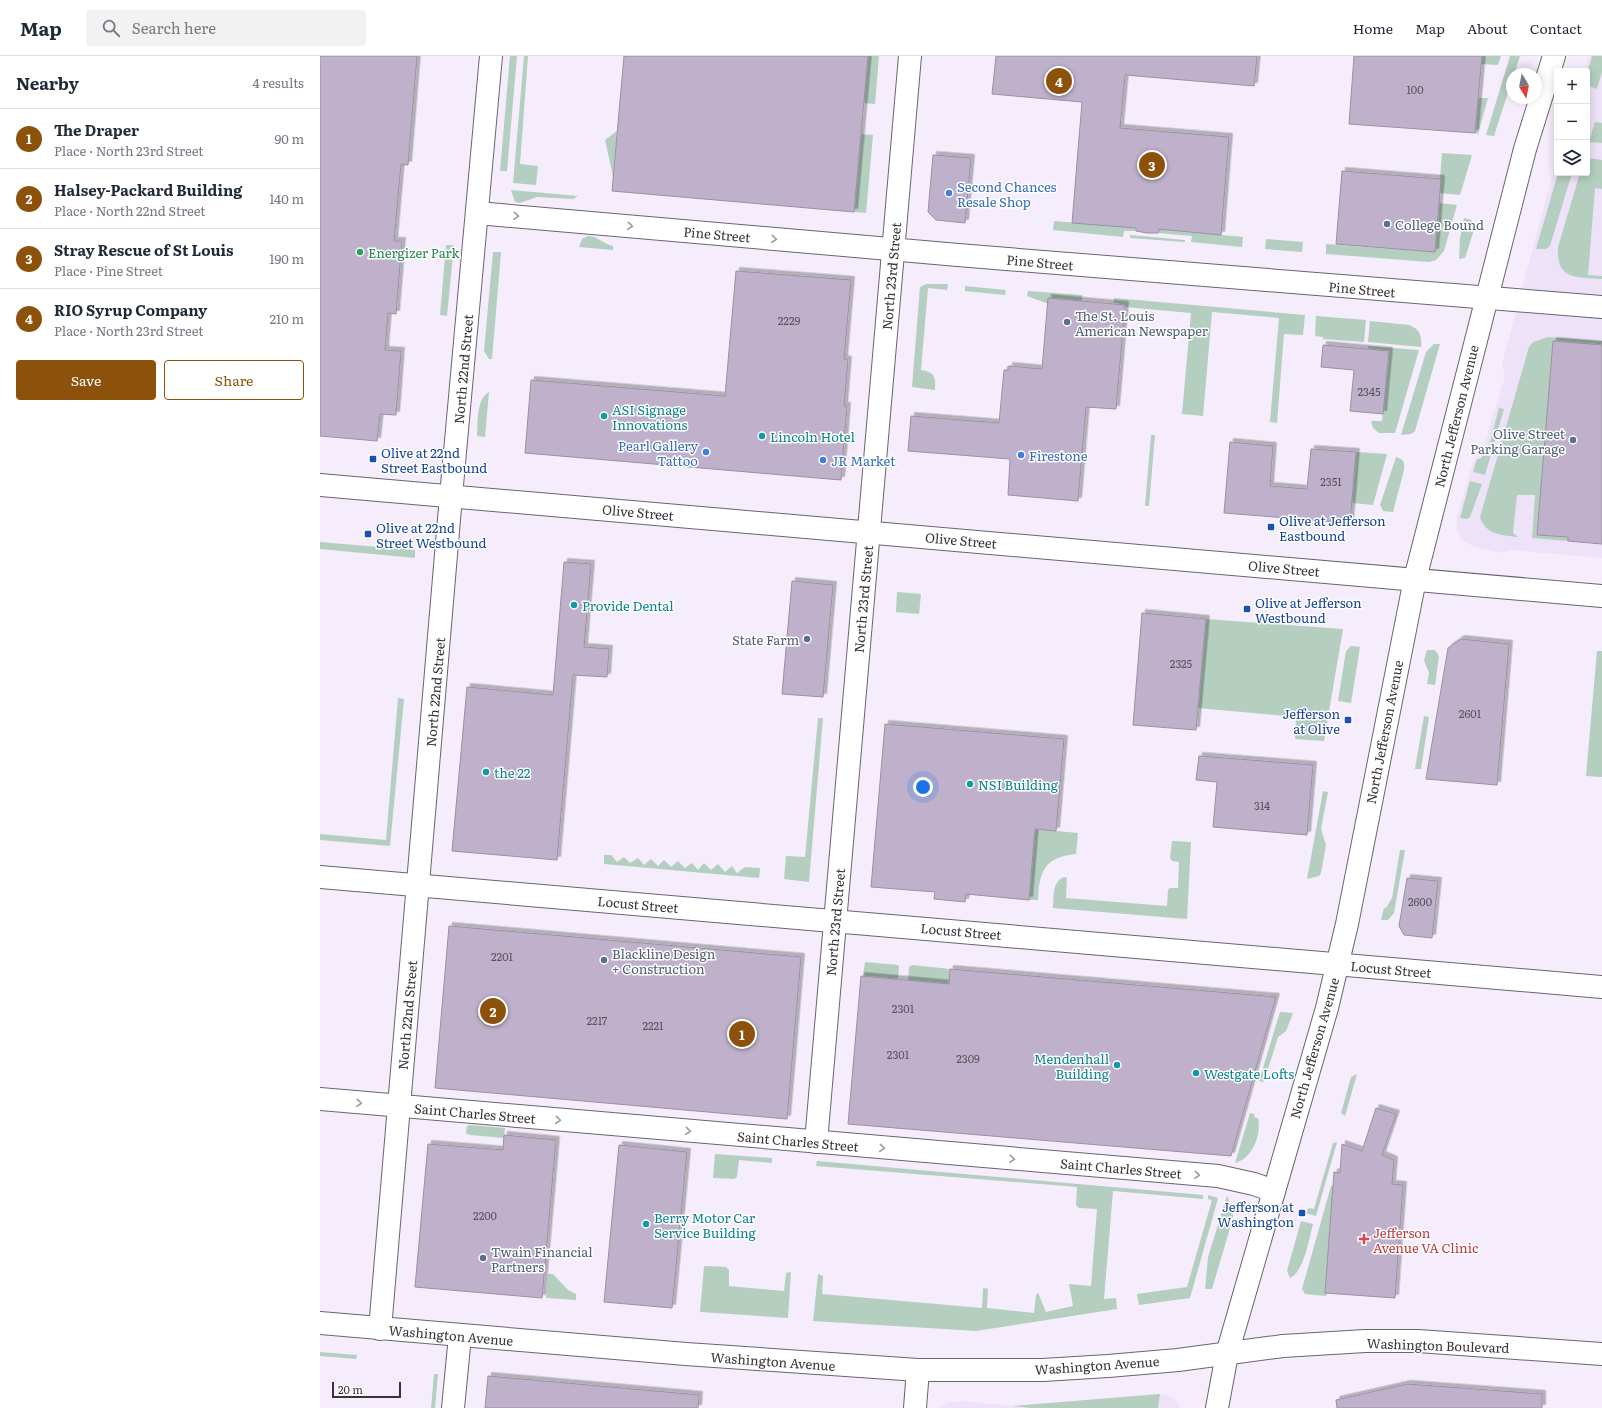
<!DOCTYPE html>
<html lang="en">
<head>
<meta charset="utf-8">
<style>
  :root { --surface:#fff; --page:#f2f2f3; --text:#1f2937; --muted:#747a83; --line:#e0e1e3; --accent:#8c520c }
  body { margin:0; font-family:Literata,serif; background:var(--page); color:var(--text) }
  .controls { position:absolute; right:12px; top:12px; display:grid; overflow:hidden; border-radius:4px; box-shadow:0 2px 10px #0003 }
  .controls button { width:36px; height:36px; display:grid; place-items:center; padding:0; border:0; border-bottom:1px solid var(--line); background:var(--surface); color:var(--text); font:20px sans-serif }
  .compass { position:absolute; left:1186px; top:12px; width:36px; height:36px; border-radius:50%; background:var(--surface); box-shadow:0 2px 10px #0003; rotate:170deg }
  .scale { position:absolute; left:12px; bottom:10px; width:69px; box-sizing:border-box; padding-left:4px; border:2px solid #38343a; border-top:0; font-size:11px; line-height:14px; white-space:nowrap; color:#38343a; -webkit-text-stroke:3px #fff; paint-order:stroke }
  .you { position:absolute; left:603px; top:731px; width:14px; height:14px; margin:-10px; border:3px solid #fff; border-radius:50%; background:#1a73e8; box-shadow:0 0 0 6px #1a73e833 }
  .badge { display:grid; place-items:center; width:26px; height:26px; border-radius:50%; background:var(--accent); color:#fff; font-size:13px; font-weight:700 }
  .pin { position:absolute; translate:-50% -50%; border:2px solid #fff; box-shadow:0 1px 4px #0006 }
  .list { margin:0; padding:0; list-style:none }
  h2 { display:flex; justify-content:space-between; align-items:center; height:52px; margin:0; padding:0 16px; font-size:17px }
  h2 small { font-size:13px; font-weight:400; color:var(--muted) }
  .list li { display:grid; grid-template-columns:26px 1fr auto; gap:12px; align-items:center; box-sizing:border-box; height:60px; padding:0 16px; border-top:1px solid var(--line) }
  .list b { display:block; font-size:15px; white-space:nowrap }
  .list p { margin:0; font-size:13px; white-space:nowrap; color:var(--muted) }
  .list em { font-size:13px; font-style:normal; color:var(--muted) }
  .actions { display:flex; gap:8px; padding:12px 16px }
  .actions a { flex:1; padding:9px 0; border:1px solid var(--accent); border-radius:4px; text-align:center; font-size:14px; color:var(--accent) }
  .actions .main { background:var(--accent); color:#fff }
  .icon { flex:none; width:22px; height:22px; fill:none; stroke:currentColor; stroke-width:2; stroke-linecap:round; stroke-linejoin:round }
  .map { position:relative; flex:none; width:1282px; height:1352px; overflow:hidden }
  header { display:flex; align-items:center; gap:24px; box-sizing:border-box; height:56px; padding:0 20px; background:var(--surface); border-bottom:1px solid var(--line) }
  header strong { font-size:19px }
  nav { display:flex; gap:22px; margin-inline-start:auto; font-size:14px }
  .search { width:280px; height:36px; background:var(--page); display:flex; align-items:center; gap:10px; box-sizing:border-box; padding:0 14px; border-radius:4px; color:var(--muted); font-size:15px }
  main { display:flex }
  aside { flex:1; background:var(--surface) }
  .map>svg:first-child { display:block }
</style>
</head>
<body>
<header>
<strong>Map</strong>
<div class="search"><svg class="icon" aria-label="search" viewBox="0 0 24 24"><circle cx="10" cy="10" r="6"/><path d="M15 15l6 6"/></svg>Search here</div>
<nav><a>Home</a><a>Map</a><a>About</a><a>Contact</a></nav>
</header>
<main>
<aside>
<h2>Nearby<small>4 results</small></h2>
<ul class="list">
<li><span class="badge">1</span><div><b>The Draper</b><p>Place · North 23rd Street</p></div><em>90 m</em></li>
<li><span class="badge">2</span><div><b>Halsey-Packard Building</b><p>Place · North 22nd Street</p></div><em>140 m</em></li>
<li><span class="badge">3</span><div><b>Stray Rescue of St Louis</b><p>Place · Pine Street</p></div><em>190 m</em></li>
<li><span class="badge">4</span><div><b>RIO Syrup Company</b><p>Place · North 23rd Street</p></div><em>210 m</em></li>
</ul>
<div class="actions"><a class="main">Save</a><a>Share</a></div>
</aside>
<div class="map">
<svg width="1282" height="1352" viewBox="0 0 1282 1352">
  <defs>
    <filter id="shadow"><feDropShadow dx="3.5" dy="-3.5" stdDeviation="0" flood-color="#0004"/></filter>
  </defs>
  <rect width="100%" height="100%" fill="#f5edfc"/>
  <g fill="#eee2f8">
    <path d="M1269,0H1282V502L1190,494L1182,497L1154,491L1141,483L1137,474V461L1153,406L1163,392L1185,321L1182,308L1237,101V117H1267V15H1264Z"/>
    <path d="M840,1338L846,1339L856,1344L861,1352H618L629,1346L643,1345L692,1350Z"/>
  </g>
  <g fill="#b4cebf">
    <path d="M190,0H197L187,115H180Z"/>
    <path d="M204,0H208L200,108L218,110L216,129L193,127Z"/>
    <path d="M548,0H559L555,48L544,47Z"/>
    <path d="M1161,0H1181L1178,9L1161,8Z"/>
    <path d="M1190,0H1200L1194,18H1192V24L1174,80L1166,79Z"/>
    <path d="M1272,0H1282V16L1277,33L1267,29V17Z"/>
    <path d="M1158,42H1168L1158,78L1155,77Z"/>
    <path d="M1275,66L1282,67V87L1269,86Z"/>
    <path d="M297,75L293,120L285,84Z"/>
    <path d="M541,78L553,79L546,157L534,156Z"/>
    <path d="M1122,97L1152,99L1140,139L1119,137Z"/>
    <path d="M1267,102L1282,104V133L1275,132L1268,219L1282,220V223C1256,221 1236,224 1238,191L1260,117H1267Z"/>
    <path d="M1238,117H1252L1230,190L1226,193H1216Z"/>
    <path d="M191,134L258,140L253,143L217,141L200,147L195,146Z"/>
    <path d="M1119,147L1137,149L1124,195L1116,204L1109,206L1006,198V188L1115,196Z"/>
    <path d="M1144,162L1152,164L1153,177L1145,202L1139,203L1140,182Z"/>
    <path d="M734,165L816,172V175H804L803,181L733,174Z"/>
    <path d="M839,173L923,181L922,191L871,186L872,180L838,177Z"/>
    <path d="M810,179L865,184V186L810,182Z"/>
    <path d="M268,180C278,180 283,188 293,190V194L259,191L262,183Z"/>
    <path d="M946,183L983,186L982,196L945,193Z"/>
    <path d="M126,189H134L127,260L120,259Z"/>
    <path d="M173,196H181L172,303H169L164,295Z"/>
    <path d="M606,228H628L627,234L608,232L601,314C614,316 616,320 615,334L592,331L600,231Z"/>
    <path d="M645,230L686,234L685,239L645,235Z"/>
    <path d="M708,235L762,239V245L728,242V247H726L707,240Z"/>
    <path d="M794,242L985,259L983,279L964,278L957,367L950,366L959,262L892,256L883,360L862,358L871,257L805,251V249L794,247Z"/>
    <path d="M996,260L1046,264L1044,286L1003,283V281L995,280Z"/>
    <path d="M1050,265L1089,269C1100,273 1102,280 1101,291L1048,286Z"/>
    <path d="M1228,281L1282,285V289L1233,285L1217,479L1248,481V485L1212,482L1215,439H1197L1193,477L1198,481C1181,479 1166,479 1160,461L1209,291L1213,286Z"/>
    <path d="M1114,288H1120L1095,375L1091,378L1081,379L1106,296Z"/>
    <path d="M1048,290L1099,294L1075,377H1059L1053,372L1051,365H1062L1069,295L1048,293Z"/>
    <path d="M169,336L165,381L157,380C158,367 156,343 169,336Z"/>
    <path d="M1179,352L1184,353L1165,419L1153,416L1157,403H1160L1168,394Z"/>
    <path d="M831,379H835L829,450H825Z"/>
    <path d="M1036,396L1067,398L1053,449L1032,447Z"/>
    <path d="M1076,401C1083,403 1085,406 1084,414L1073,456L1063,455L1060,449Z"/>
    <path d="M1150,425L1162,428L1150,461L1147,463L1140,462Z"/>
    <path d="M0,486L95,494V502L0,493Z"/>
    <path d="M577,536L601,538L599,558L576,556Z"/>
    <path d="M886,563L1023,573L1004,685L975,683L976,661L878,652Z"/>
    <path d="M1031,590L1040,591L1031,647L1018,645L1026,595Z"/>
    <path d="M1107,594H1115L1119,600L1115,629L1107,628L1109,617L1104,604Z"/>
    <path d="M1277,595H1282V721L1266,720Z"/>
    <path d="M78,642L84,643L70,790L0,784V778L66,784Z"/>
    <path d="M1104,660L1109,661L1101,713H1095Z"/>
    <path d="M498,662H503L489,826L464,823L466,800L485,801Z"/>
    <path d="M1003,735L1008,736L1001,773L1006,789L1001,817L999,820L987,823Z"/>
    <path d="M715,773L758,777L756,798C724,801 719,816 718,844H709Z"/>
    <path d="M852,785L871,786L867,863L733,852C734,840 732,826 744,821L747,822L746,842L847,850L848,834L850,832H858L859,806L852,805L850,802Z"/>
    <path d="M1080,794H1085L1074,857L1068,864H1061L1064,852H1066L1072,842Z"/>
    <path d="M284,799H291L297,806L304,801L310,807L318,802L324,809L331,803L338,810L344,804L351,811L358,805L365,812L372,807L378,814L384,807L391,814L398,808L405,816L412,810L417,817L425,811L440,812L439,822L284,808Z"/>
    <path d="M545,906L578,909L579,911L578,924L543,920Z"/>
    <path d="M592,909L630,913L629,928L588,925L589,911Z"/>
    <path d="M960,956L973,957L966,975L958,981L944,1026L939,1025Z"/>
    <path d="M1037,1018L1025,1060L1021,1057L1031,1021Z"/>
    <path d="M930,1057L934,1058L935,1062H938C942,1078 932,1103 915,1107Z"/>
    <path d="M150,1069L185,1072L184,1082L150,1079L146,1077L147,1070Z"/>
    <path d="M1017,1086L996,1160L984,1157L989,1152L994,1153L1013,1087Z"/>
    <path d="M395,1098L452,1102V1107L419,1104L417,1121L414,1123L393,1122Z"/>
    <path d="M497,1105L883,1139V1143L793,1135L784,1243L796,1242L797,1253L656,1275L493,1265L498,1218L503,1220L502,1238L662,1252L663,1232L668,1233L667,1252L714,1257L716,1239L718,1237L726,1256L753,1250L749,1228L771,1230L777,1153L759,1152L756,1149L757,1131L496,1110Z"/>
    <path d="M1011,1130H1013L1005,1237H1007L1006,1240L985,1238L982,1233Z"/>
    <path d="M888,1139L898,1142L897,1146L870,1242L819,1249L817,1238L867,1231L892,1144L888,1143Z"/>
    <path d="M907,1140L913,1153V1162L892,1233H885L888,1201Z"/>
    <path d="M981,1165L993,1168C989,1183 984,1216 970,1222L967,1215Z"/>
    <path d="M384,1210L406,1211L409,1214V1230L464,1235L466,1217L471,1216L468,1262L380,1256Z"/>
    <path d="M228,1218H233L248,1234L256,1238V1244L226,1242Z"/>
    <path d="M0,1296L37,1299L36,1303L0,1300Z"/>
    <path d="M114,1318H118L115,1352H111Z"/>
    <path d="M840,1338L838,1352H712L692,1350Z"/>
  </g>
  <g fill="#bfb1cc" stroke="#98919f" filter="url(#shadow)">
    <path d="M0,0H97L88,109L81,108L74,185H82L76,258L68,257L65,294L81,295L76,359L60,358L57,385L0,380Z"/>
    <path d="M304,0H548L534,156L292,135Z"/>
    <path d="M676,0H937L934,30L805,19L800,72L909,81L901,179L839,173L838,177H827L816,175V172L752,167L762,46L672,38Z"/>
    <path d="M1034,0H1162L1155,77L1029,68Z"/>
    <path d="M613,99L651,102L645,167L616,164L608,156Z"/>
    <path d="M1022,115L1121,123L1115,196L1016,188Z"/>
    <path d="M416,215L531,224L524,303L528,304L524,350H527L521,424L205,397L211,324L405,340Z"/>
    <path d="M728,242L805,249L796,353L766,351L758,445L688,439L690,403L588,395L591,360L679,367L684,314H689V310L722,313Z"/>
    <path d="M1233,285L1282,289V488L1248,485V481L1217,479Z"/>
    <path d="M1003,289L1069,295L1063,358L1030,355L1034,314L1001,311Z"/>
    <path d="M910,386L953,390L950,430L987,433L991,393L1036,396L1030,467L904,457Z"/>
    <path d="M244,506L271,508L264,591L289,593L287,621L253,619L237,804L132,795L147,631L233,639Z"/>
    <path d="M472,525L513,529L503,641L462,638Z"/>
    <path d="M822,557L886,563L876,674L813,669Z"/>
    <path d="M1141,583L1189,588L1177,729L1106,723L1128,592Z"/>
    <path d="M565,668L744,683L736,775L715,773L709,844L646,838L645,846L614,843L615,836L551,831Z"/>
    <path d="M879,700L993,709L987,779L893,771L897,726L876,724Z"/>
    <path d="M1087,822L1118,825L1112,882L1084,879L1079,870Z"/>
    <path d="M129,870L481,901L467,1063L115,1032Z"/>
    <path d="M630,913L956,941L911,1100L528,1068L541,920L629,928Z"/>
    <path d="M1056,1052L1076,1058L1062,1099L1074,1104L1072,1128L1083,1129L1075,1242L1005,1237L1014,1116L1020,1117L1022,1088L1042,1095Z"/>
    <path d="M184,1079L236,1084L222,1242L95,1231L108,1088L183,1094Z"/>
    <path d="M299,1089L367,1096L352,1252L284,1246Z"/>
    <path d="M168,1320L379,1339L378,1352H165Z"/>
    <path d="M1087,1328L1222,1338V1352H1017L1016,1344Z"/>
  </g>
  <g fill="none" stroke-linecap="round" stroke-linejoin="round">
    <defs>
      <g id="street">
        <path d="M157,157L638,199L1282,251"/>
        <path d="M0,821L1282,931"/>
        <path d="M0,1043L898,1120L934,1128L954,1135"/>
        <path d="M496,1086L590,0"/>
        <path d="M133,1352L140,1280"/>
        <path d="M595,1352L598,1314"/>
      </g>
      <g id="secondary">
        <path d="M0,429L1282,540"/>
        <path d="M0,1267L366,1298L598,1314H723L788,1310L858,1304L963,1290L1045,1285H1098L1282,1298"/>
        <path d="M60,1273L131,440L171,0"/>
      </g>
      <path id="primary" d="M897,1352L907,1298L1007,952L1027,868L1095,523L1205,93L1234,0"/>
    </defs>
    <use href="#street" stroke="#6a6370" stroke-width="24"/>
    <use href="#secondary" stroke="#6a6370" stroke-width="24"/>
    <use href="#primary" stroke="#6a6370" stroke-width="24"/>
    <use href="#street" stroke="#fff" stroke-width="22"/>
    <use href="#secondary" stroke="#fff" stroke-width="22"/>
    <use href="#primary" stroke="#fff" stroke-width="22"/>
  </g>
  <defs><path id="oneway-chevron" d="M-2-3.5L2.5 0L-2 3.5" fill="none" stroke-width="1.6" stroke-linecap="round" stroke-linejoin="round"/></defs>
  <g stroke="#9c9a9c">
    <use href="#oneway-chevron" transform="translate(196 160) rotate(4)"/>
    <use href="#oneway-chevron" transform="translate(310 170) rotate(5)"/>
    <use href="#oneway-chevron" transform="translate(454 183) rotate(5)"/>
    <use href="#oneway-chevron" transform="translate(39 1047) rotate(5)"/>
    <use href="#oneway-chevron" transform="translate(238 1064) rotate(5)"/>
    <use href="#oneway-chevron" transform="translate(368 1075) rotate(5)"/>
    <use href="#oneway-chevron" transform="translate(562 1092) rotate(5)"/>
    <use href="#oneway-chevron" transform="translate(692 1103) rotate(5)"/>
    <use href="#oneway-chevron" transform="translate(877 1119) rotate(5)"/>
  </g>
  <g fill="#3f7fe0" stroke="#fff" stroke-width="1.5">
    <circle cx="629" cy="137" r="4"/>
    <circle cx="386" cy="396" r="4"/>
    <circle cx="701" cy="399" r="4"/>
    <circle cx="503" cy="404" r="4"/>
  </g>
  <g fill="#5c6f8a" stroke="#fff" stroke-width="1.5">
    <circle cx="1067" cy="168" r="4"/>
    <circle cx="747" cy="266" r="4"/>
    <circle cx="1253" cy="384" r="4"/>
    <circle cx="487" cy="583" r="4"/>
    <circle cx="284" cy="904" r="4"/>
    <circle cx="163" cy="1202" r="4"/>
  </g>
  <circle fill="#2e9e5b" stroke="#fff" stroke-width="1.5" cx="40" cy="196" r="4"/>
  <g fill="#0f9aa8" stroke="#fff" stroke-width="1.5">
    <circle cx="284" cy="360" r="4"/>
    <circle cx="442" cy="380" r="4"/>
    <circle cx="254" cy="549" r="4"/>
    <circle cx="166" cy="716" r="4"/>
    <circle cx="650" cy="728" r="4"/>
    <circle cx="797" cy="1009" r="4"/>
    <circle cx="876" cy="1017" r="4"/>
    <circle cx="326" cy="1168" r="4"/>
  </g>
  <g fill="#1a4fb4" stroke="#fff" stroke-width="1.5">
    <rect x="49" y="399" width="8" height="8" rx="2"/>
    <rect x="947" y="467" width="8" height="8" rx="2"/>
    <rect x="44" y="474" width="8" height="8" rx="2"/>
    <rect x="923" y="549" width="8" height="8" rx="2"/>
    <rect x="1024" y="660" width="8" height="8" rx="2"/>
    <rect x="978" y="1153" width="8" height="8" rx="2"/>
  </g>
  <path fill="#e0444e" stroke="#fff" stroke-width="1.5" d="M1042 1177h4v4h4v4h-4v4h-4v-4h-4v-4h4z"/>
  <g text-anchor="middle" dominant-baseline="central" stroke-width="3" stroke-linejoin="round" paint-order="stroke">
    <g font-size="11" fill="#5a535e">
      <text x="1095" y="33">100</text>
      <text x="469" y="264">2229</text>
      <text x="1049" y="335">2345</text>
      <text x="1011" y="425">2351</text>
      <text x="861" y="607">2325</text>
      <text x="1150" y="657">2601</text>
      <text x="942" y="749">314</text>
      <text x="1100" y="845">2600</text>
      <text x="182" y="900">2201</text>
      <text x="583" y="952">2301</text>
      <text x="277" y="964">2217</text>
      <text x="333" y="969">2221</text>
      <text x="578" y="998">2301</text>
      <text x="648" y="1002">2309</text>
      <text x="165" y="1159">2200</text>
    </g>
    <g font-size="13" fill="#366cbe" stroke="#fff" text-anchor="start">
      <text x="637" y="130">Second Chances<tspan x="637" dy="15">Resale Shop</tspan></text>
      <text x="378" y="389" text-anchor="end">Pearl Gallery<tspan x="378" dy="15">Tattoo</tspan></text>
      <text x="709" y="399">Firestone</text>
      <text x="511" y="404">JR Market</text>
    </g>
    <g font-size="13" fill="#4e5e75" stroke="#fff" text-anchor="start">
      <text x="1075" y="168">College Bound</text>
      <text x="755" y="259">The St. Louis<tspan x="755" dy="15">American Newspaper</tspan></text>
      <text x="1245" y="377" text-anchor="end">Olive Street<tspan x="1245" dy="15">Parking Garage</tspan></text>
      <text x="479" y="583" text-anchor="end">State Farm</text>
      <text x="292" y="897">Blackline Design<tspan x="292" dy="15">+ Construction</tspan></text>
      <text x="171" y="1195">Twain Financial<tspan x="171" dy="15">Partners</tspan></text>
    </g>
    <g font-size="13" fill="#38343a" stroke="#fff">
      <text transform="translate(397 178) rotate(5)">Pine Street</text>
      <text transform="translate(720 206) rotate(5)">Pine Street</text>
      <text transform="translate(571 220) rotate(-85)">North 23rd Street</text>
      <text transform="translate(1042 233) rotate(5)">Pine Street</text>
      <text transform="translate(143 313) rotate(-85)">North 22nd Street</text>
      <text transform="translate(1136 360) rotate(-76)">North Jefferson Avenue</text>
      <text transform="translate(318 456) rotate(5)">Olive Street</text>
      <text transform="translate(641 484) rotate(5)">Olive Street</text>
      <text transform="translate(964 512) rotate(5)">Olive Street</text>
      <text transform="translate(543 543) rotate(-85)">North 23rd Street</text>
      <text transform="translate(115 636) rotate(-85)">North 22nd Street</text>
      <text transform="translate(1064 676) rotate(-79)">North Jefferson Avenue</text>
      <text transform="translate(318 848) rotate(5)">Locust Street</text>
      <text transform="translate(515 866) rotate(-85)">North 23rd Street</text>
      <text transform="translate(641 875) rotate(5)">Locust Street</text>
      <text transform="translate(1071 913) rotate(5)">Locust Street</text>
      <text transform="translate(87 959) rotate(-85)">North 22nd Street</text>
      <text transform="translate(994 992) rotate(-74)">North Jefferson Avenue</text>
      <text transform="translate(155 1057) rotate(5)">Saint Charles Street</text>
      <text transform="translate(478 1085) rotate(5)">Saint Charles Street</text>
      <text transform="translate(801 1112) rotate(5)">Saint Charles Street</text>
      <text transform="translate(131 1279) rotate(5)">Washington Avenue</text>
      <text transform="translate(1118 1289) rotate(2)">Washington Boulevard</text>
      <text transform="translate(453 1305) rotate(4)">Washington Avenue</text>
      <text transform="translate(777 1309) rotate(-4)">Washington Avenue</text>
    </g>
    <g font-size="13" fill="#27864d" stroke="#fff" text-anchor="start">
      <text x="48" y="196">Energizer Park</text>
    </g>
    <g font-size="13" fill="#0d838f" stroke="#fff" text-anchor="start">
      <text x="292" y="353">ASI Signage<tspan x="292" dy="15">Innovations</tspan></text>
      <text x="450" y="380">Lincoln Hotel</text>
      <text x="262" y="549">Provide Dental</text>
      <text x="174" y="716">the 22</text>
      <text x="658" y="728">NSI Building</text>
      <text x="789" y="1002" text-anchor="end">Mendenhall<tspan x="789" dy="15">Building</tspan></text>
      <text x="884" y="1017">Westgate Lofts</text>
      <text x="334" y="1161">Berry Motor Car<tspan x="334" dy="15">Service Building</tspan></text>
    </g>
    <g font-size="13" fill="#164399" stroke="#fff" text-anchor="start">
      <text x="61" y="396">Olive at 22nd<tspan x="61" dy="15">Street Eastbound</tspan></text>
      <text x="959" y="464">Olive at Jefferson<tspan x="959" dy="15">Eastbound</tspan></text>
      <text x="56" y="471">Olive at 22nd<tspan x="56" dy="15">Street Westbound</tspan></text>
      <text x="935" y="546">Olive at Jefferson<tspan x="935" dy="15">Westbound</tspan></text>
      <text x="1020" y="657" text-anchor="end">Jefferson<tspan x="1020" dy="15">at Olive</tspan></text>
      <text x="974" y="1150" text-anchor="end">Jefferson at<tspan x="974" dy="15">Washington</tspan></text>
    </g>
    <g font-size="13" fill="#be3a42" stroke="#fff" text-anchor="start">
      <text x="1053" y="1176">Jefferson<tspan x="1053" dy="15">Avenue VA Clinic</tspan></text>
    </g>
  </g>
</svg>
<div class="controls">
<button>+</button>
<button>−</button>
<button><svg class="icon" aria-label="layers" viewBox="0 0 24 24"><path d="M12 4l9 5-9 5-9-5zM3 14l9 5 9-5"/></svg></button>
</div>
<svg class="compass" viewBox="-18 -18 36 36"><path d="M0-13l5 13h-10z" fill="#e53935"/><path d="M0 13l5-13h-10z" fill="#747a83"/></svg>
<div class="scale">20 m</div>
<div class="you"></div>
<div class="pin badge" style="left:422px;top:978px">1</div>
<div class="pin badge" style="left:173px;top:955px">2</div>
<div class="pin badge" style="left:832px;top:109px">3</div>
<div class="pin badge" style="left:739px;top:25px">4</div>
</div>
</main>
</body>
</html>
